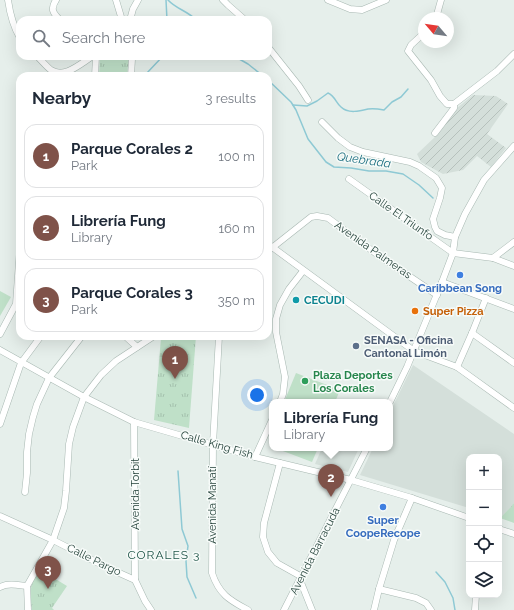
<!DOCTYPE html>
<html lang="en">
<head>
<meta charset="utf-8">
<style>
  :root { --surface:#fff; --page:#f2f2f3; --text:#1f2937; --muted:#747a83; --line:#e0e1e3; --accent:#7f5249 }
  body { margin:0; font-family:Raleway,sans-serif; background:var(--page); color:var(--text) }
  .controls { position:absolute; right:12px; bottom:12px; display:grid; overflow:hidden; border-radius:8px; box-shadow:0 4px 16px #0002 }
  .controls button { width:36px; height:36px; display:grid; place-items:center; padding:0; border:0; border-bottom:1px solid var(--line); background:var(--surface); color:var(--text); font:20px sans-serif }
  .compass { position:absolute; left:418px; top:12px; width:36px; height:36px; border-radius:50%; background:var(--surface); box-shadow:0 4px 16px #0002; rotate:299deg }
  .you { position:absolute; left:257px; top:395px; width:14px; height:14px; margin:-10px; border:3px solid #fff; border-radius:50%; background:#1a73e8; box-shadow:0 0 0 6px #1a73e833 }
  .badge { display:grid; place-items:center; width:26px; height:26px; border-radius:50%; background:var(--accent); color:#fff; font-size:13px; font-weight:700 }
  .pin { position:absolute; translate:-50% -33px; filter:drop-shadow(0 1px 2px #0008) }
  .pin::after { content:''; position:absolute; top:21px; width:14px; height:12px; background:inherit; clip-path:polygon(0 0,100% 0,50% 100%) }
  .popup { position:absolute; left:269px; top:399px; width:124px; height:52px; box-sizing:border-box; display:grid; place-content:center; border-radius:8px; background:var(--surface); filter:drop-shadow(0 1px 3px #0005); font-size:13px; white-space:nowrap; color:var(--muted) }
  .popup b { font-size:15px; color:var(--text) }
  .popup::after { content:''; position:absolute; left:50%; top:100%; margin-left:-8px; border:8px solid transparent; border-top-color:var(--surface) }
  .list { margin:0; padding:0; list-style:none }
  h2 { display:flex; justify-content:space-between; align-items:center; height:52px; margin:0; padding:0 16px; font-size:17px }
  h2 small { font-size:13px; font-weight:400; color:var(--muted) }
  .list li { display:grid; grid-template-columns:26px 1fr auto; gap:12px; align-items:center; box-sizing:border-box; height:64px; margin:0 8px 8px; padding:0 8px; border:1px solid var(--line); border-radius:12px }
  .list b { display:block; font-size:15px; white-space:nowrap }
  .list p { margin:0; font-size:13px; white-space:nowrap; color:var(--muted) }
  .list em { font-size:13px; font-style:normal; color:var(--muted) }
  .icon { flex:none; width:22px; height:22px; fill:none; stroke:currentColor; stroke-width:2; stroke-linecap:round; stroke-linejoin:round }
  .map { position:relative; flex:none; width:514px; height:610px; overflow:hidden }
  .search { position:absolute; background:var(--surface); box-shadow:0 4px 16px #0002; left:16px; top:16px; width:256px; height:44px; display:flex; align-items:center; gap:10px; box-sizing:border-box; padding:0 14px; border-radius:12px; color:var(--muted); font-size:15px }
  .panel { position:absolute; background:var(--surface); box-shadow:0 4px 16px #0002; left:16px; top:72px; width:256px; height:268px; border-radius:12px }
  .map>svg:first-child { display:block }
</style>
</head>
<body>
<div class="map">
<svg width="514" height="610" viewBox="0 0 514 610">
  <defs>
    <pattern id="industrial-furrows" width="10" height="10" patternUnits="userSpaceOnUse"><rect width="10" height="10" fill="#d4dfda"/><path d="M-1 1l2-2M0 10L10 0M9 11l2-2" fill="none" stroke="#b6c1bc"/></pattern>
    <pattern id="park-tufts" width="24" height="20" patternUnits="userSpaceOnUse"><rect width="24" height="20" fill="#bfe0c8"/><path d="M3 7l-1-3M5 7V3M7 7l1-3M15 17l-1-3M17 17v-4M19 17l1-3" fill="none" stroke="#a4c1ad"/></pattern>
  </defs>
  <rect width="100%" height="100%" fill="#e6efeb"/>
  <g fill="#d4dfda">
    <path d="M413,365L514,434V503L512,507L500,518L499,457H469V508L360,475L373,448H390V412Z"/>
    <path d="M322,448H359L348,472L315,464Z"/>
  </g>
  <path fill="url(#industrial-furrows)" d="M473,95L496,96L508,104L487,134L506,148L491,167L477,156L463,170L443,174L421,162L417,154L436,136L457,108Z"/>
  <g fill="url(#park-tufts)">
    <path d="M100,56H129L127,76H99Z"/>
    <path d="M164,336H196L189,428L154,420L161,338Z"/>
    <path d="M514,503V523L500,518L511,507Z"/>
    <path d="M39,569L67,586L52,608L54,610H32C30,590 29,587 39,569Z"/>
  </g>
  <g fill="#bfe0c8">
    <path d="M0,291L11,297L0,316Z"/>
    <path d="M296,373L340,390L335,402H284Z"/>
    <path d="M275,448H318L312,462Z"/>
  </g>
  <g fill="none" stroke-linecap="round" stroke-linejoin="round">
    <g stroke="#8ec9d4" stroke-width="1.5">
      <path d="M166,0L167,20"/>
      <path d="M168,0C176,9 188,11 196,20"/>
      <path d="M234,56L248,64L263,76"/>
      <path d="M145,76L146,74L163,56"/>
      <path d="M268,80L291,102L296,110L308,139L326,162L334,167L351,168L369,171H386L403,174L419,185L433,198"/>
      <path d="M293,105L307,106L317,101L328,93C335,96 336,103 341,107C348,114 360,111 368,109C374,108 379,109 384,110L392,102L401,97L408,89"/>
      <path d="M178,471L182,529L188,546L186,561L187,577L196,598"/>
      <path d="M436,572L445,582L453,598L455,610"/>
    </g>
    <defs>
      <g id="minor">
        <path d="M8,0C10,14 13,26 20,38"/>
        <path d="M56,0C50,9 53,13 60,20"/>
        <path d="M116,0L122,20"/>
        <path d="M223,0L228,5L245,20"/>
        <path d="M328,0L350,9L362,10L386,0"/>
        <path d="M436,18L441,0"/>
        <path d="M130,20L133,9L138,0"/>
        <path d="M424,33L411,45L408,51L431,80L440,96L447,104H454L497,71L514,54"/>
        <path d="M268,47L299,86L308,100"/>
        <path d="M37,56C41,60 46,66 51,70C65,79 81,63 93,56"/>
        <path d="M95,76L96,56"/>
        <path d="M131,76L132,59L131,56"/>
        <path d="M322,122L338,138L350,147L363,152L410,162L419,166L436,178L442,188L440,198L433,219L435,227L437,231L445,235L455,237"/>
        <path d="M435,133L451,112L454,108V104"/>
        <path d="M349,179L453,253L493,258L514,242"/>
        <path d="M268,244L414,351L457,367L514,408"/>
        <path d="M268,251L311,217L317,216L328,218L378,255L437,295"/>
        <path d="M493,258L514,266"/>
        <path d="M442,282L514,309"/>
        <path d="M472,333L514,363"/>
        <path d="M0,334L16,304L20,248"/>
        <path d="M125,336L137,347"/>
        <path d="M219,336L213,444L212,573C219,594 229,600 248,610"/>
        <path d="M0,350L84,397L134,422L255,457L351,480L412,498L469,518"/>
        <path d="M457,367L472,333L486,298"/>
        <path d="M280,402L283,394L285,377L276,332V319L280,305L289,289L303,271"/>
        <path d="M390,402L407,367L442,282L453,253L455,237L465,214L484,180L514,146"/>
        <path d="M134,422L135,580L145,601L151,610"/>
        <path d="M0,424L21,363L41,336"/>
        <path d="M255,457L272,420"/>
        <path d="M280,463L264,523L263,537L268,552L277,563L302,577"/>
        <path d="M25,492L27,473V452L29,434L33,417L37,404L49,378L82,336"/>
        <path d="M0,516L53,540L106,567L135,580"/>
        <path d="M499,529L514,534"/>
        <path d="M300,580L312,610"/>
        <path d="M0,587C9,583 17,585 27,586"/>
        <path d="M379,589L416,598L426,603L431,610"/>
        <path d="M28,610L27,586L53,540L64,508L66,491L69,444L73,427L84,397L101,375L116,361L154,336"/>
        <path d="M284,610L367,448"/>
        <path d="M374,610L379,589L394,540L412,498"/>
        <path d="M475,610L476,595"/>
      </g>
    </defs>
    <use href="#minor" stroke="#a8b8b2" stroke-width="7"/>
    <use href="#minor" stroke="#fff" stroke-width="6"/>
  </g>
  <g fill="#3f7fe0" stroke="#f7fbf9" stroke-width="1.5">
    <circle cx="460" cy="275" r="4"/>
    <circle cx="383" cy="507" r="4"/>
  </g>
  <circle fill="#0f9aa8" stroke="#f7fbf9" stroke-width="1.5" cx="296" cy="300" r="4"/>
  <circle fill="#e8710a" stroke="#f7fbf9" stroke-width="1.5" cx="415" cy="311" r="4"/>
  <circle fill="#5c6f8a" stroke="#f7fbf9" stroke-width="1.5" cx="356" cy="346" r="4"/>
  <circle fill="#2e9e5b" stroke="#f7fbf9" stroke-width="1.5" cx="305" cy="381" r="4"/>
  <g text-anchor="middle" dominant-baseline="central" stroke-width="3" stroke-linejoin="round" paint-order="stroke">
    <g font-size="11" fill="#24423a" stroke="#f7fbf9">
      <text transform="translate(401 216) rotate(35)">Calle El Triunfo</text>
      <text transform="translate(373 250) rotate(35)">Avenida Palmeras</text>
      <text transform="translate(217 445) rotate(16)">Calle King Fish</text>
      <text transform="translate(135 494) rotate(-90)">Avenida Torbit</text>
      <text transform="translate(212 505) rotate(-90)">Avenida Manatí</text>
      <text transform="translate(315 551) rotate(-63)">Avenida Barracuda</text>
      <text transform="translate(94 560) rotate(26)">Calle Pargo</text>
    </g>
    <g font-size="11" font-weight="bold" fill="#366cbe" stroke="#f7fbf9">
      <text x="460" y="288">Caribbean Song</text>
      <text x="383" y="520">Super<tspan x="383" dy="13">CoopeRecope</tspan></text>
    </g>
    <g font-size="11" font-weight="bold" fill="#0d838f" stroke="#f7fbf9" text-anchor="start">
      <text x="304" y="300">CECUDI</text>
    </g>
    <g font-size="11" font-weight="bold" fill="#c56008" stroke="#f7fbf9" text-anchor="start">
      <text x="423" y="311">Super Pizza</text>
    </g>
    <g font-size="11" font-weight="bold" fill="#4e5e75" stroke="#f7fbf9" text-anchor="start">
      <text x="364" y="340">SENASA - Oficina<tspan x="364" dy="13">Cantonal Limón</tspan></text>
    </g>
    <g font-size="11" font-weight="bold" fill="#27864d" stroke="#f7fbf9" text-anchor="start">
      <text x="313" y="375">Plaza Deportes<tspan x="313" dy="13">Los Corales</tspan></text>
    </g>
    <g font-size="12" font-style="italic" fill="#1c6f80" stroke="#f7fbf9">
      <text transform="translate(364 160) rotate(8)">Quebrada</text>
    </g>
    <g font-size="12" letter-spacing="1" fill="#1f5548" stroke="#f7fbf9">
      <text x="164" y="555">CORALES 3</text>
    </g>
  </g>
</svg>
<div class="controls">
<button>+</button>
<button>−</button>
<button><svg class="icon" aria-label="locate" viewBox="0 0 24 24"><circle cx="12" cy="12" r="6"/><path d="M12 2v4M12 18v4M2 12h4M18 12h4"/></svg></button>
<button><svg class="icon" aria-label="layers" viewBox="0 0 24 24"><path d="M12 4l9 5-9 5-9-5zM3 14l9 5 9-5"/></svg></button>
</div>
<svg class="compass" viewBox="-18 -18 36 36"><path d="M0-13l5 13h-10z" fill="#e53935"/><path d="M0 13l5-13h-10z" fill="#747a83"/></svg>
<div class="you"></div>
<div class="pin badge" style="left:175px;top:379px">1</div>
<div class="pin badge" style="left:331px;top:497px">2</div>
<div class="popup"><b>Librería Fung</b>Library</div>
<div class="pin badge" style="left:48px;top:589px">3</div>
<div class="search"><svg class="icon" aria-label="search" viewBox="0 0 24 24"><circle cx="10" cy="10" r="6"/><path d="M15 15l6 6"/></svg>Search here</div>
<section class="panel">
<h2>Nearby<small>3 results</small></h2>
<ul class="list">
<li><span class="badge">1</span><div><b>Parque Corales 2</b><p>Park</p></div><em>100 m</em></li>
<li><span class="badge">2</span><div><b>Librería Fung</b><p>Library</p></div><em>160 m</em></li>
<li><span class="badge">3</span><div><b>Parque Corales 3</b><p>Park</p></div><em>350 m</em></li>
</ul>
</section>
</div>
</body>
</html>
